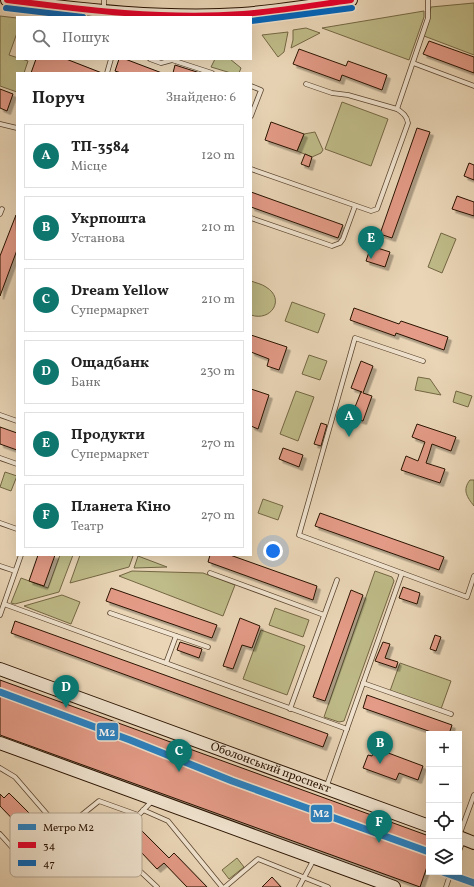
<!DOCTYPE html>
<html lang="uk">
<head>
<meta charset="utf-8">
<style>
  :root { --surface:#fff; --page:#f6f6f6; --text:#222; --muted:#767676; --line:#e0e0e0; --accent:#0f766e }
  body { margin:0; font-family:Vollkorn,serif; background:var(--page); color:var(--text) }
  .controls { position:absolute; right:12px; bottom:12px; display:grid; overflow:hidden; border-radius:0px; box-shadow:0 4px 16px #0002 }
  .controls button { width:36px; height:36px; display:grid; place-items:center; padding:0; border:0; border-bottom:1px solid var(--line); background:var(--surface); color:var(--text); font:20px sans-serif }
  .you { position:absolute; left:273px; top:551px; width:14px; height:14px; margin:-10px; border:3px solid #fff; border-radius:50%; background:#1a73e8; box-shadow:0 0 0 6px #1a73e833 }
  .badge { display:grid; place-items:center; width:26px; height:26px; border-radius:50%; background:var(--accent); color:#fff; font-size:13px; font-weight:700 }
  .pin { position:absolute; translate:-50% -33px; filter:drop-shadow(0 1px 2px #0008) }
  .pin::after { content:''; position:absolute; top:21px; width:14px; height:12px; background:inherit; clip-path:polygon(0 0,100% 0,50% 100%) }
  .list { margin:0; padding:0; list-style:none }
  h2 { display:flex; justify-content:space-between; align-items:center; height:52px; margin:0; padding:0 16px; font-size:17px }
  h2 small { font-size:13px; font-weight:400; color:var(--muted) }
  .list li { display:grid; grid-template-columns:26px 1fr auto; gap:12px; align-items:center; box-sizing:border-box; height:64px; margin:0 8px 8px; padding:0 8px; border:1px solid var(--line); border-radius:0px }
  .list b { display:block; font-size:15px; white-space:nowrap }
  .list p { margin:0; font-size:13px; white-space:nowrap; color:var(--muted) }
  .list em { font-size:13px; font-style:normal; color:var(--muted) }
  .icon { flex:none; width:22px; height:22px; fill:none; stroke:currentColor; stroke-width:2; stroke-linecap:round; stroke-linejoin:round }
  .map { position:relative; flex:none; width:474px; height:887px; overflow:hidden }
  .search { position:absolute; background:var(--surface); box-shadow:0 4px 16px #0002; left:16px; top:16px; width:236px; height:44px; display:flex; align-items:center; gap:10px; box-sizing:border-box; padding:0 14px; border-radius:0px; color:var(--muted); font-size:15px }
  .panel { position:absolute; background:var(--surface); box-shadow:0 4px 16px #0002; left:16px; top:72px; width:236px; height:484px; border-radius:0px }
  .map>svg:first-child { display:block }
</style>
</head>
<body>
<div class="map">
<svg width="474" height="887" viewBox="0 0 474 887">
  <defs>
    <filter id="shadow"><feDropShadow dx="3.5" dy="3.5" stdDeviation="0" flood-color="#0004"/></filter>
  </defs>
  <rect width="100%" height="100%" fill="#ead6b7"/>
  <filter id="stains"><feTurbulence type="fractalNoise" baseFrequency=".005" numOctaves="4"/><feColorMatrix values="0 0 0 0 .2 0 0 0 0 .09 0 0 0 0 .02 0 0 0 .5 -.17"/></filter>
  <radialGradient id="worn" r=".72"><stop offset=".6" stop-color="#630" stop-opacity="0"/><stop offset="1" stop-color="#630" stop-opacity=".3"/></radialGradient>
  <g fill="#bfbc89" stroke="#746744">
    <path d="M474,3V55L424,36L431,7Z"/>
    <path d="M424,11V17L409,60L322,28Z"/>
    <path d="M0,16L17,18V33L9,55L28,61L24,73H17V92L0,86Z"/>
    <path d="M306,28L320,33L291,48L293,40V30Z"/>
    <path d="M288,32L284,52L278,57L262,35Z"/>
    <path d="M215,59H230L241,68L239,73H231L211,67Z"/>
    <path d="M342,102L388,119L371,166L325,149Z"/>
    <path d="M315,132L323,150L321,153L312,157L297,151L304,134Z"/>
    <path d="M441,233L456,239L442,273L428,267Z"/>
    <path d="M251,281C256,283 262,284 266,287C286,299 271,322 251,315Z"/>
    <path d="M292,302L325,314L318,333L285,321Z"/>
    <path d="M309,355L327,361L320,380L302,374Z"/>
    <path d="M418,377L430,379L441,395L415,390Z"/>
    <path d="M296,391L314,397L298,441L280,434Z"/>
    <path d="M456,391L472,396L468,407L453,402Z"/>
    <path d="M5,472L17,476L11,491L0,487Z"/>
    <path d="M470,480H474V506C467,497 462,490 470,480Z"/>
    <path d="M263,499L283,506L278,520L258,513Z"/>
    <path d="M60,555H73L59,592L15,604L11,603L21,578L48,588Z"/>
    <path d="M80,555H132L133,556L129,567L70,583Z"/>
    <path d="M138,556L167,567L134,568Z"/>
    <path d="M132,571L203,573L235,585L223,616L119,576Z"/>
    <path d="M375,571L392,577L394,581L344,721L339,722L324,717Z"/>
    <path d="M62,595L80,602L71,624L24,606Z"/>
    <path d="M275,608L309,620L303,637L269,625Z"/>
    <path d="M261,630L305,646L287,695L243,679Z"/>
    <path d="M400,663L451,681L441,709L390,691Z"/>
    <path d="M237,858L244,867L229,879L222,870Z"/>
  </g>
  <g fill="#e49b87" stroke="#291200" filter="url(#shadow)">
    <path d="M429,41L474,57V73L423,54Z"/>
    <path d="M299,49L346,66L348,61L387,75L382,90L342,75L340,81L293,64Z"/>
    <path d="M36,59H66L102,73H31Z"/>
    <path d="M119,59H125L162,73H121L115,71Z"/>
    <path d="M175,65L200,73H173Z"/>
    <path d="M0,89L13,94L7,111L0,108Z"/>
    <path d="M271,122L304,134L297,151L265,140Z"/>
    <path d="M417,128L430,132L392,238L380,234Z"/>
    <path d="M305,154L312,157L309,167L301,164Z"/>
    <path d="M469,163L474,165V180L464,176Z"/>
    <path d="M251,192L343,225L338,238L251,207Z"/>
    <path d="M457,196L474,202V216L452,209Z"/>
    <path d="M16,215L17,250L0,296V256Z"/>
    <path d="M371,246L390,252L385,267L366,261Z"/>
    <path d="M354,308L399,324L401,321L448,337L444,350L396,333L395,336L350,320Z"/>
    <path d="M251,335L287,347L279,370L267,366L269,359L251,352Z"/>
    <path d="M361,361L373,366L363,393L372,396L363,421L351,417L361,392H362L351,388Z"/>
    <path d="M251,389L269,395L258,429L251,426Z"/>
    <path d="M321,423L327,425L321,446L314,444Z"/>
    <path d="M417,424L456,437L451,451L432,444L429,454L426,463L445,469L440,483L401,470L406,456L418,461L425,442L412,437Z"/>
    <path d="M0,427L17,433V450L0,444Z"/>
    <path d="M283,448L303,455L299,467L279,459Z"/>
    <path d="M320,513L444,557L439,570L315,526Z"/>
    <path d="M38,555H55L44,586L29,581Z"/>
    <path d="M210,555H230L317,586L313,600L208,562Z"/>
    <path d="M403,587L420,593L417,604L399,598Z"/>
    <path d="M111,588L217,625L212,638L106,601Z"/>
    <path d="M351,590L363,595L325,701L313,697Z"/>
    <path d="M240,618L260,626L252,648L242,645L233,669L223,666Z"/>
    <path d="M15,621L328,734L323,747L11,633Z"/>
    <path d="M435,635L441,637L436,651L430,649Z"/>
    <path d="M180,642L202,649L199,658L177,650Z"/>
    <path d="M383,642L390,644L385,658L398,662L396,668L375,661Z"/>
    <path d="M0,680L429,836V861L420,887L0,735Z"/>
    <path d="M367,695L452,725L449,734H437L363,708Z"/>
    <path d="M375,748L423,766L418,780L399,773L396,780L363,768L368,755L372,756Z"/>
    <path d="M9,793L40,824L28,835L0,806V794L4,798Z"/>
    <path d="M135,824L169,858L174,853L207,887H187L164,863L157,869L125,835Z"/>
    <path d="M272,877L281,887H262Z"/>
  </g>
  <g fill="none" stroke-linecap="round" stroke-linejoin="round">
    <defs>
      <g id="lane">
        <path d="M104,10V0"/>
        <path d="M42,17L44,6"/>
        <path d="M150,59L161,63L172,60L212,73"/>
        <path d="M413,63L474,86"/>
        <path d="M107,73L111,59"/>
        <path d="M251,86L261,90L251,116"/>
        <path d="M397,109L428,18V0"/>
        <path d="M0,124L17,128"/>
        <path d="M251,169L371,211L377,209L408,123C407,116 403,113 397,109L348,95L332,93L306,84"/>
        <path d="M0,214L2,209"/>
        <path d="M251,218L332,246L340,243L343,239L355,206"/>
        <path d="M423,361L355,338L299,535L467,597L474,576"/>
        <path d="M0,415L17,421"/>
        <path d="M0,458L17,464"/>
        <path d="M0,523L17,529"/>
        <path d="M0,566L15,571"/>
        <path d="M210,573L324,615"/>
        <path d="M4,604L347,729"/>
        <path d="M110,613L208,647"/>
        <path d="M0,615L21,555"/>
        <path d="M166,663L176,636"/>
        <path d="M363,683L451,714"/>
        <path d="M290,709L337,580"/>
        <path d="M0,768L15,777L59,828"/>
        <path d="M326,788L402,573"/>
        <path d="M152,801L111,844L157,887"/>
        <path d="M143,810L168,821L222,887"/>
        <path d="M0,834L17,853H28L59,828L73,822L99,801L138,815"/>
        <path d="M459,836L474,795"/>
        <path d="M459,851L463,841"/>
        <path d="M225,887L258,859L328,887"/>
        <path d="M299,887L314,859"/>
        <path d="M446,887L451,872"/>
      </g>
      <g id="secondary">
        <path d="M7,0C82,10 166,19 242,14C279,11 315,5 351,0"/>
        <path id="s1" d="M0,669L429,826"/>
        <path d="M0,743L394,887"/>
        <path d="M459,837L474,843"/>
      </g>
    </defs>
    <use href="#lane" stroke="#59432e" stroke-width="5.5"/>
    <use href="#secondary" stroke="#291200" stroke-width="14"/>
    <use href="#lane" stroke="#f1e4d0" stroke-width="4"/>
    <use href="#secondary" stroke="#f1e4d0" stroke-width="12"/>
    <defs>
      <path id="bus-1" d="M7,0C85,10 164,20 243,14C279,11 315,5 351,0"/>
      <g id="bus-2">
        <path d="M6,8L83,17"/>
        <path d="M251,21L352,8"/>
      </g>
    </defs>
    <use href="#bus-1" stroke="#f1e4d0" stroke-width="9"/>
    <use href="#bus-2" stroke="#f1e4d0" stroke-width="9"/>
    <use href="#bus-1" stroke="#e4002b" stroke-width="6"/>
    <use href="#bus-2" stroke="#0065bd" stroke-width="6"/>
    <defs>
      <g id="metro-1">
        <path d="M0,692L130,740L232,781L429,852"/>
        <path d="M443,872L474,883"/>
      </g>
    </defs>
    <use href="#metro-1" stroke="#f1e4d0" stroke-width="10"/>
    <use href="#metro-1" stroke="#2782c5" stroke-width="7"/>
  </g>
  <g text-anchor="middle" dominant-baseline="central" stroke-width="3" stroke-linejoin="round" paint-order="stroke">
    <g font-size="12" fill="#291200" stroke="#f1e4d0">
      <text stroke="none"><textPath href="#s1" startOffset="288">Оболонський проспект</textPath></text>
    </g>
  </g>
  <rect x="10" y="813" width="132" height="64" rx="6" fill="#f1e4d0" stroke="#b5a592" stroke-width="1"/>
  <rect x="18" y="824" width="18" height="6" fill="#2782c5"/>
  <rect x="18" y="842" width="18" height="6" fill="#e4002b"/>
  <rect x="18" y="860" width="18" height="6" fill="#0065bd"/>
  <g font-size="11" fill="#291200">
    <text x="43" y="831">Метро M2</text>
    <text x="43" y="849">34</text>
    <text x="43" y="867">47</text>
  </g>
  <g stroke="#f1e4d0" stroke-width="1.5">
    <rect x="96" y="722" width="23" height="19" rx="4" fill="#2782c5"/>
    <rect x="310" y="804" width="23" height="19" rx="4" fill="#2782c5"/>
  </g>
  <g font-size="11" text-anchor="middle" font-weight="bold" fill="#fff">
    <text x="107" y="736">M2</text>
    <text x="321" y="817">M2</text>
  </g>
  <rect width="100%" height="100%" filter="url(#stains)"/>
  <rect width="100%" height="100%" fill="url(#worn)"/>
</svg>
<div class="controls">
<button>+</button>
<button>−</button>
<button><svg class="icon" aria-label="locate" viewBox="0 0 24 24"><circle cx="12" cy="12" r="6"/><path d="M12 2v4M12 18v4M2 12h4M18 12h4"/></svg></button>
<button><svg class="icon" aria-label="layers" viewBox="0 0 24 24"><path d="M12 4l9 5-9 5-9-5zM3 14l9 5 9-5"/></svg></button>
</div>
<div class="you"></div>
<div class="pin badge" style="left:349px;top:437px">A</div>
<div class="pin badge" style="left:380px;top:764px">B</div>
<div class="pin badge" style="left:179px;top:772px">C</div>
<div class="pin badge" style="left:66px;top:708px">D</div>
<div class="pin badge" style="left:371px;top:259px">E</div>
<div class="pin badge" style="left:379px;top:843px">F</div>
<div class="search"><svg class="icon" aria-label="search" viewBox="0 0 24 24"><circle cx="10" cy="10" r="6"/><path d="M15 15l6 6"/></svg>Пошук</div>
<section class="panel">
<h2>Поруч<small>Знайдено: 6</small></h2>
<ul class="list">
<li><span class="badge">A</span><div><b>ТП-3584</b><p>Місце</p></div><em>120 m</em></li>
<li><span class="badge">B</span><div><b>Укрпошта</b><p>Установа</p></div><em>210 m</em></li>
<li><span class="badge">C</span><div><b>Dream Yellow</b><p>Супермаркет</p></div><em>210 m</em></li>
<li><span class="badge">D</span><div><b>Ощадбанк</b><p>Банк</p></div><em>230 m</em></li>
<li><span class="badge">E</span><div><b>Продукти</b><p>Супермаркет</p></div><em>270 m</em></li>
<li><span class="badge">F</span><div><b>Планета Кіно</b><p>Театр</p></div><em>270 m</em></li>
</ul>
</section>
</div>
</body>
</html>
